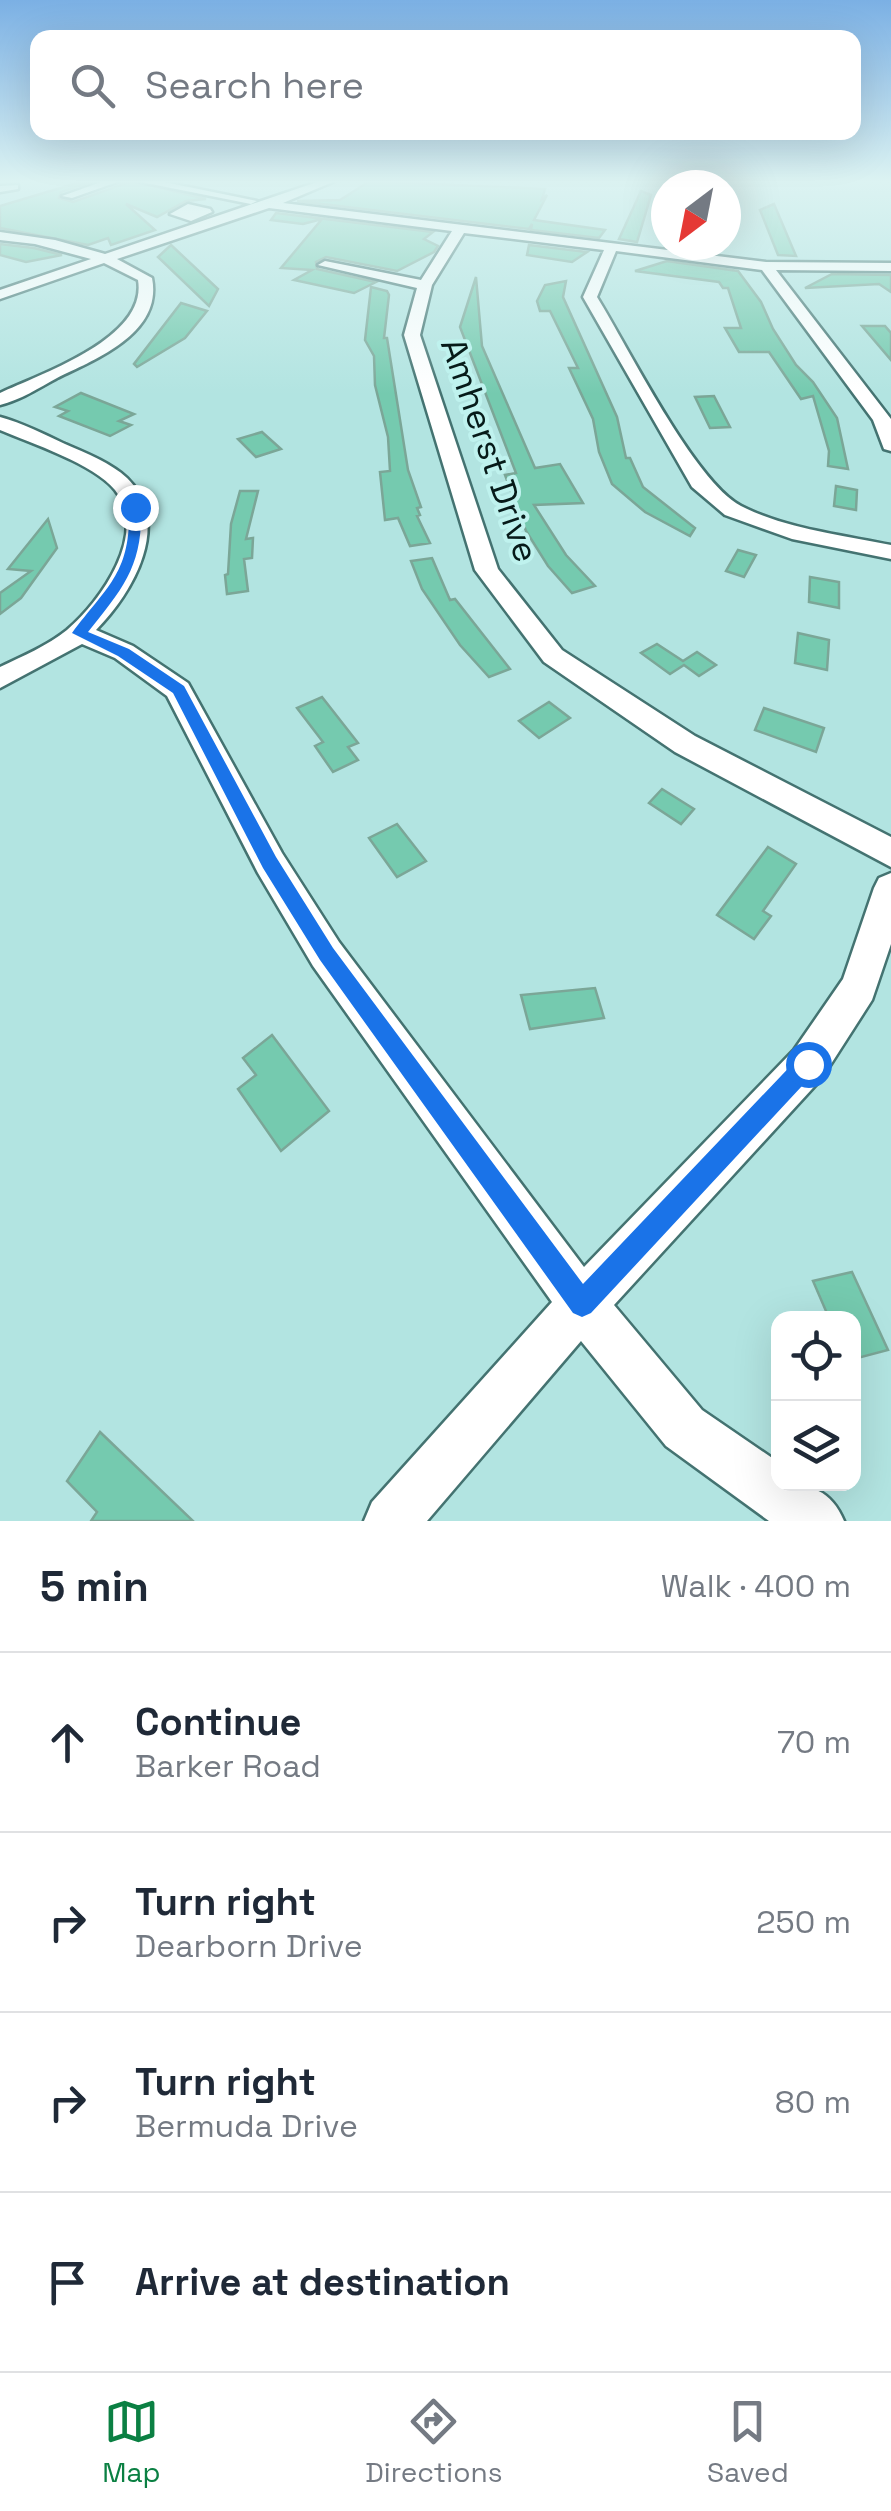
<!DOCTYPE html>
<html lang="en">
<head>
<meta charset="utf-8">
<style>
  :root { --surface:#fff; --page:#f2f2f3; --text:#1f2937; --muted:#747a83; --line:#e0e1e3; --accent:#0b8043 }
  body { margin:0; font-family:"Space Grotesk",sans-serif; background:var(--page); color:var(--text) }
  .controls { position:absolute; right:30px; bottom:30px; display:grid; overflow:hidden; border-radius:20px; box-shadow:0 10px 40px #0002 }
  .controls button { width:90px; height:90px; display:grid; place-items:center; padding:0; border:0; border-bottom:2px solid var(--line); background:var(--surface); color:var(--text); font:50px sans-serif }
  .compass { position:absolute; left:651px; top:170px; width:90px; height:90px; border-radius:50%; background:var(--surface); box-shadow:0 10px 40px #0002; rotate:212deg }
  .stop { position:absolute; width:30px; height:30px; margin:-22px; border:8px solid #1a73e8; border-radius:50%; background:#fff }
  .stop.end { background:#1a73e8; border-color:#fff; box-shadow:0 2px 10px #0008 }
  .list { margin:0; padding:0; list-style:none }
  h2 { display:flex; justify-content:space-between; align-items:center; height:130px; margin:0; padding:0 40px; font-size:42px }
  h2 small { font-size:32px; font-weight:400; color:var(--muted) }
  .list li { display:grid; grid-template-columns:65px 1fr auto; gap:30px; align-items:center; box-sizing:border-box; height:180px; padding:0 40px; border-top:2px solid var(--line) }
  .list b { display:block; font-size:38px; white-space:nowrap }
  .list p { margin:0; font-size:32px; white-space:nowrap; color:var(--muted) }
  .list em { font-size:32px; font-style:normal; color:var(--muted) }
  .icon { flex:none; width:55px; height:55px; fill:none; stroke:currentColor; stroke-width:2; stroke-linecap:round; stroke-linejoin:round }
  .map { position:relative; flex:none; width:891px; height:1521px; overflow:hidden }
  .search { position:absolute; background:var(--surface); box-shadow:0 10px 40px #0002; left:30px; right:30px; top:30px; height:110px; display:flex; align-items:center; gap:25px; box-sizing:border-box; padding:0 35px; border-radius:20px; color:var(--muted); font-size:38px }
  .sheet { height:850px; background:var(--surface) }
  nav { display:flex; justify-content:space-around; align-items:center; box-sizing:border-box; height:140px; border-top:2px solid var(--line); background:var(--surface); font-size:28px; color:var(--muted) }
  nav a { display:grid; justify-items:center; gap:5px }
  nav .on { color:var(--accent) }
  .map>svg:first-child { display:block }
</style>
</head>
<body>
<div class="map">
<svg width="891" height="1521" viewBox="0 0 891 1521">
  <rect width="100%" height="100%" fill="#b2e4e1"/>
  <g fill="#75caaf" stroke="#7ba697" stroke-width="2.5">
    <path d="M74,181H93L61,192L59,198L73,202L132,181L206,199L186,201L157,217L126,204L155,230L111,245L108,238L88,245L0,228V206L77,183Z"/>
    <path d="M370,181L545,189L542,199L547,195L534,220L605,230L599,238L531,230L532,224L529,229L297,201L340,200Z"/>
    <path d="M641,191L651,195L637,242L619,239Z"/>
    <path d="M774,204L796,256L778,255L760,210Z"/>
    <path d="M276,213L433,232L424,239L438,246L434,252L397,271L326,257L316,262L317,269L376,282L354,293L294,280L312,270L281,268L322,219L303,224L271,220Z"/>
    <path d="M0,244L34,248L62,255L26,262L0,255Z"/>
    <path d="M171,245L218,289L209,306L158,257Z"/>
    <path d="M529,245L587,252L572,262L527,255Z"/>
    <path d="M667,261L738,271L761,302L773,329L796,365L813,382L837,418L848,469L828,466L829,451L813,396L801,399L769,352H739L725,328H741L728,288H723L719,282L635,271Z"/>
    <path d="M832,274L891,275V292L879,284L805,288Z"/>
    <path d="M476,277L482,346L535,468L560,464L583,503L534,505L566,555L595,586L572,593L548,566L526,531L505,475L516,473L460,327Z"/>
    <path d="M566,281L563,297L617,417L626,458H630L643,487L695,528L690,536L645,512L612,484L599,452L593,419L569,368H578L550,311H540L537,301L545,285Z"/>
    <path d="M371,287L387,291L389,295L384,338H387L408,470L421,507L417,508L420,515L417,516L430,543L410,546L398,518L385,520L380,472L390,471L388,437L375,385L374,356L365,340Z"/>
    <path d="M181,303L207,311L185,338L137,367L134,364Z"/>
    <path d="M862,326H885L891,333V360Z"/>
    <path d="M81,393L134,414L119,421L131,425L110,436L59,416L68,411L55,407Z"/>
    <path d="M714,396L730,427L710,428L695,397Z"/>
    <path d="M262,432L281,449L256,457L238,439Z"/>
    <path d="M836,486L857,490L856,510L834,506Z"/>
    <path d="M240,491H258L246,539L253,538L252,558L244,559L248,591L227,594L225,575L228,574L231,524Z"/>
    <path d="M48,519L57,548L21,598L0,614V593L31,571L8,569Z"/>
    <path d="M738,550L756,555L744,577L726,571Z"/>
    <path d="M432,558L450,600L455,599L510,669L489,677L460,645L422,589L411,561Z"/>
    <path d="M810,577L839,582V608L809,602Z"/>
    <path d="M798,633L829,640L827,670L795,663Z"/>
    <path d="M657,644L683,661L697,652L716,665L699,676L684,665L670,674L641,653Z"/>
    <path d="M322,697L358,743L348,747L358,760L333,772L315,746L323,742L297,708Z"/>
    <path d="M549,702L570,718L539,738L519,721Z"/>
    <path d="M764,708L824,728L816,752L755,730Z"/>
    <path d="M662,789L694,809L681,824L649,803Z"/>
    <path d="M397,824L426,861L397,877L369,838Z"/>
    <path d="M768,847L796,864L763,911L771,916L754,939L717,915Z"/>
    <path d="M595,988L604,1018L530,1029L521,995Z"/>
    <path d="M272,1035L329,1111L281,1151L238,1089L256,1075L243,1058Z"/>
    <path d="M852,1272L888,1350L854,1359V1318H829L813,1281Z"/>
    <path d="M100,1432L193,1521H91L97,1512L67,1481Z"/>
  </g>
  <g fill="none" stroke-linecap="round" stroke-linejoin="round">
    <defs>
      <g id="minor">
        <path d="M104,181H120L72,198L62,196Z"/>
        <path d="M136,181H159L257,201L251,204Z"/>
        <path d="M320,181H335L283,203L766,262L891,263V271L776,270L891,419V451L884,449L873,420L762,270L616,251L597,297C628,347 694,481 741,506C786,529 842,535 891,545V559L792,539L725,515L692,487L583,297L604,250L464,233L432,285L420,335L498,569L562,650L695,736L891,837V867L675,752L544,662L475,570L404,335L417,288L318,265L325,261L421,280L452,231L269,208L117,259L152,278C163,333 96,359 57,378C39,388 20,400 0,405V393C42,373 148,338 138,280L104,263L0,299V290L91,259L35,244L0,240V232L55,240L105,254Z"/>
        <path d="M18,185V189L0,192V186Z"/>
        <path d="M188,204L210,209L212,212L191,221L170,214Z"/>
        <path d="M0,417C22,423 44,434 65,444C86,453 111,463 127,478C173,523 133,593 96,630L133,646L188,683L282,853L339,942L584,1267L794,1050L843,979L874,888L879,878L891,873V944L872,1000L822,1078L614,1305L702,1410L778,1462V1484C811,1484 831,1490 844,1521H769L666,1446L581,1341L427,1521H364L372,1502L552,1302L313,966L258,873L167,696L115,658L82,644L0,688V667C23,656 47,646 67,630C101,601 149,534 115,490C94,464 31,443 0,430Z"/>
      </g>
    </defs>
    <use href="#minor" stroke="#447371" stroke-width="5"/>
    <use href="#minor" fill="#fff" fill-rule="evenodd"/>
  </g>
  <linearGradient id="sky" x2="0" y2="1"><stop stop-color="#7bb0e4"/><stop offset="0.46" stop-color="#dcf3f2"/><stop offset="1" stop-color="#dcf3f2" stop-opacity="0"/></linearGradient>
  <rect width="891" height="394" fill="url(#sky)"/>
  <path fill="#1a73e8" d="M135,504L141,507C143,566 123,588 88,632L129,649L184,686L276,857L333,948L583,1284L800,1056L808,1053L815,1056L819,1064L815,1072L591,1313L582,1317L573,1313L320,960L263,868L173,693L118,656L72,633C108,585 131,573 129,507Z"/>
  <g text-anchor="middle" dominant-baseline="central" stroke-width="8" stroke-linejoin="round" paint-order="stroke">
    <g font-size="35" fill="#061a19" stroke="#bff2ee">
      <text transform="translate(490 450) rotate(71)">Amherst Drive</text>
    </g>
  </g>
</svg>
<div class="controls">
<button><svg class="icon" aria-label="locate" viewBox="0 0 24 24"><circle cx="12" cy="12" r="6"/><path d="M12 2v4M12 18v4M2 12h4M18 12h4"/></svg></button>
<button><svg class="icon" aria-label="layers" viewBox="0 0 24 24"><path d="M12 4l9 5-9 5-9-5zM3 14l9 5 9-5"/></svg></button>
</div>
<svg class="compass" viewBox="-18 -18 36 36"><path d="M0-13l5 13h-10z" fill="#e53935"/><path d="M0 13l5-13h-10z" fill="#747a83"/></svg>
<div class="stop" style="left:808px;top:1064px"></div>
<div class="stop end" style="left:135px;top:507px"></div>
<div class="search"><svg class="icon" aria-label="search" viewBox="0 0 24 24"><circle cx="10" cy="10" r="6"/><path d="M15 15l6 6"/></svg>Search here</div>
</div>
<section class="sheet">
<h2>5 min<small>Walk · 400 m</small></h2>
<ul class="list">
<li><svg class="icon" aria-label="ahead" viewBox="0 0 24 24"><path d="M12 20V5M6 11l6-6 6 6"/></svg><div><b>Continue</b><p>Barker Road</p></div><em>70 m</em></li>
<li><svg class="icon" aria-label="right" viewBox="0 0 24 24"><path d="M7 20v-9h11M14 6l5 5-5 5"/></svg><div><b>Turn right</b><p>Dearborn Drive</p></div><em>250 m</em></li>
<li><svg class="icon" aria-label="right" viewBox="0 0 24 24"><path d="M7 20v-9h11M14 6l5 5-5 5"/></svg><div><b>Turn right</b><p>Bermuda Drive</p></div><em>80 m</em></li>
<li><svg class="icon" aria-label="arrive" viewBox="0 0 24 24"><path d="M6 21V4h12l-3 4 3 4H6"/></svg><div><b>Arrive at destination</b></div></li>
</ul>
</section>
<nav>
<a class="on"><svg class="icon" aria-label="map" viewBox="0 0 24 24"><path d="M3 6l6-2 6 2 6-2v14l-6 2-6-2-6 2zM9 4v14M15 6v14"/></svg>Map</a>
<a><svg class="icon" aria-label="directions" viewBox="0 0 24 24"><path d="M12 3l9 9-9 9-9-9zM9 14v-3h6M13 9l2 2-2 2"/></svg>Directions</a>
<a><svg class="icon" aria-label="saved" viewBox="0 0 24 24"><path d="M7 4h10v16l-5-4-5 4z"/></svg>Saved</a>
</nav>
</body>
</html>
